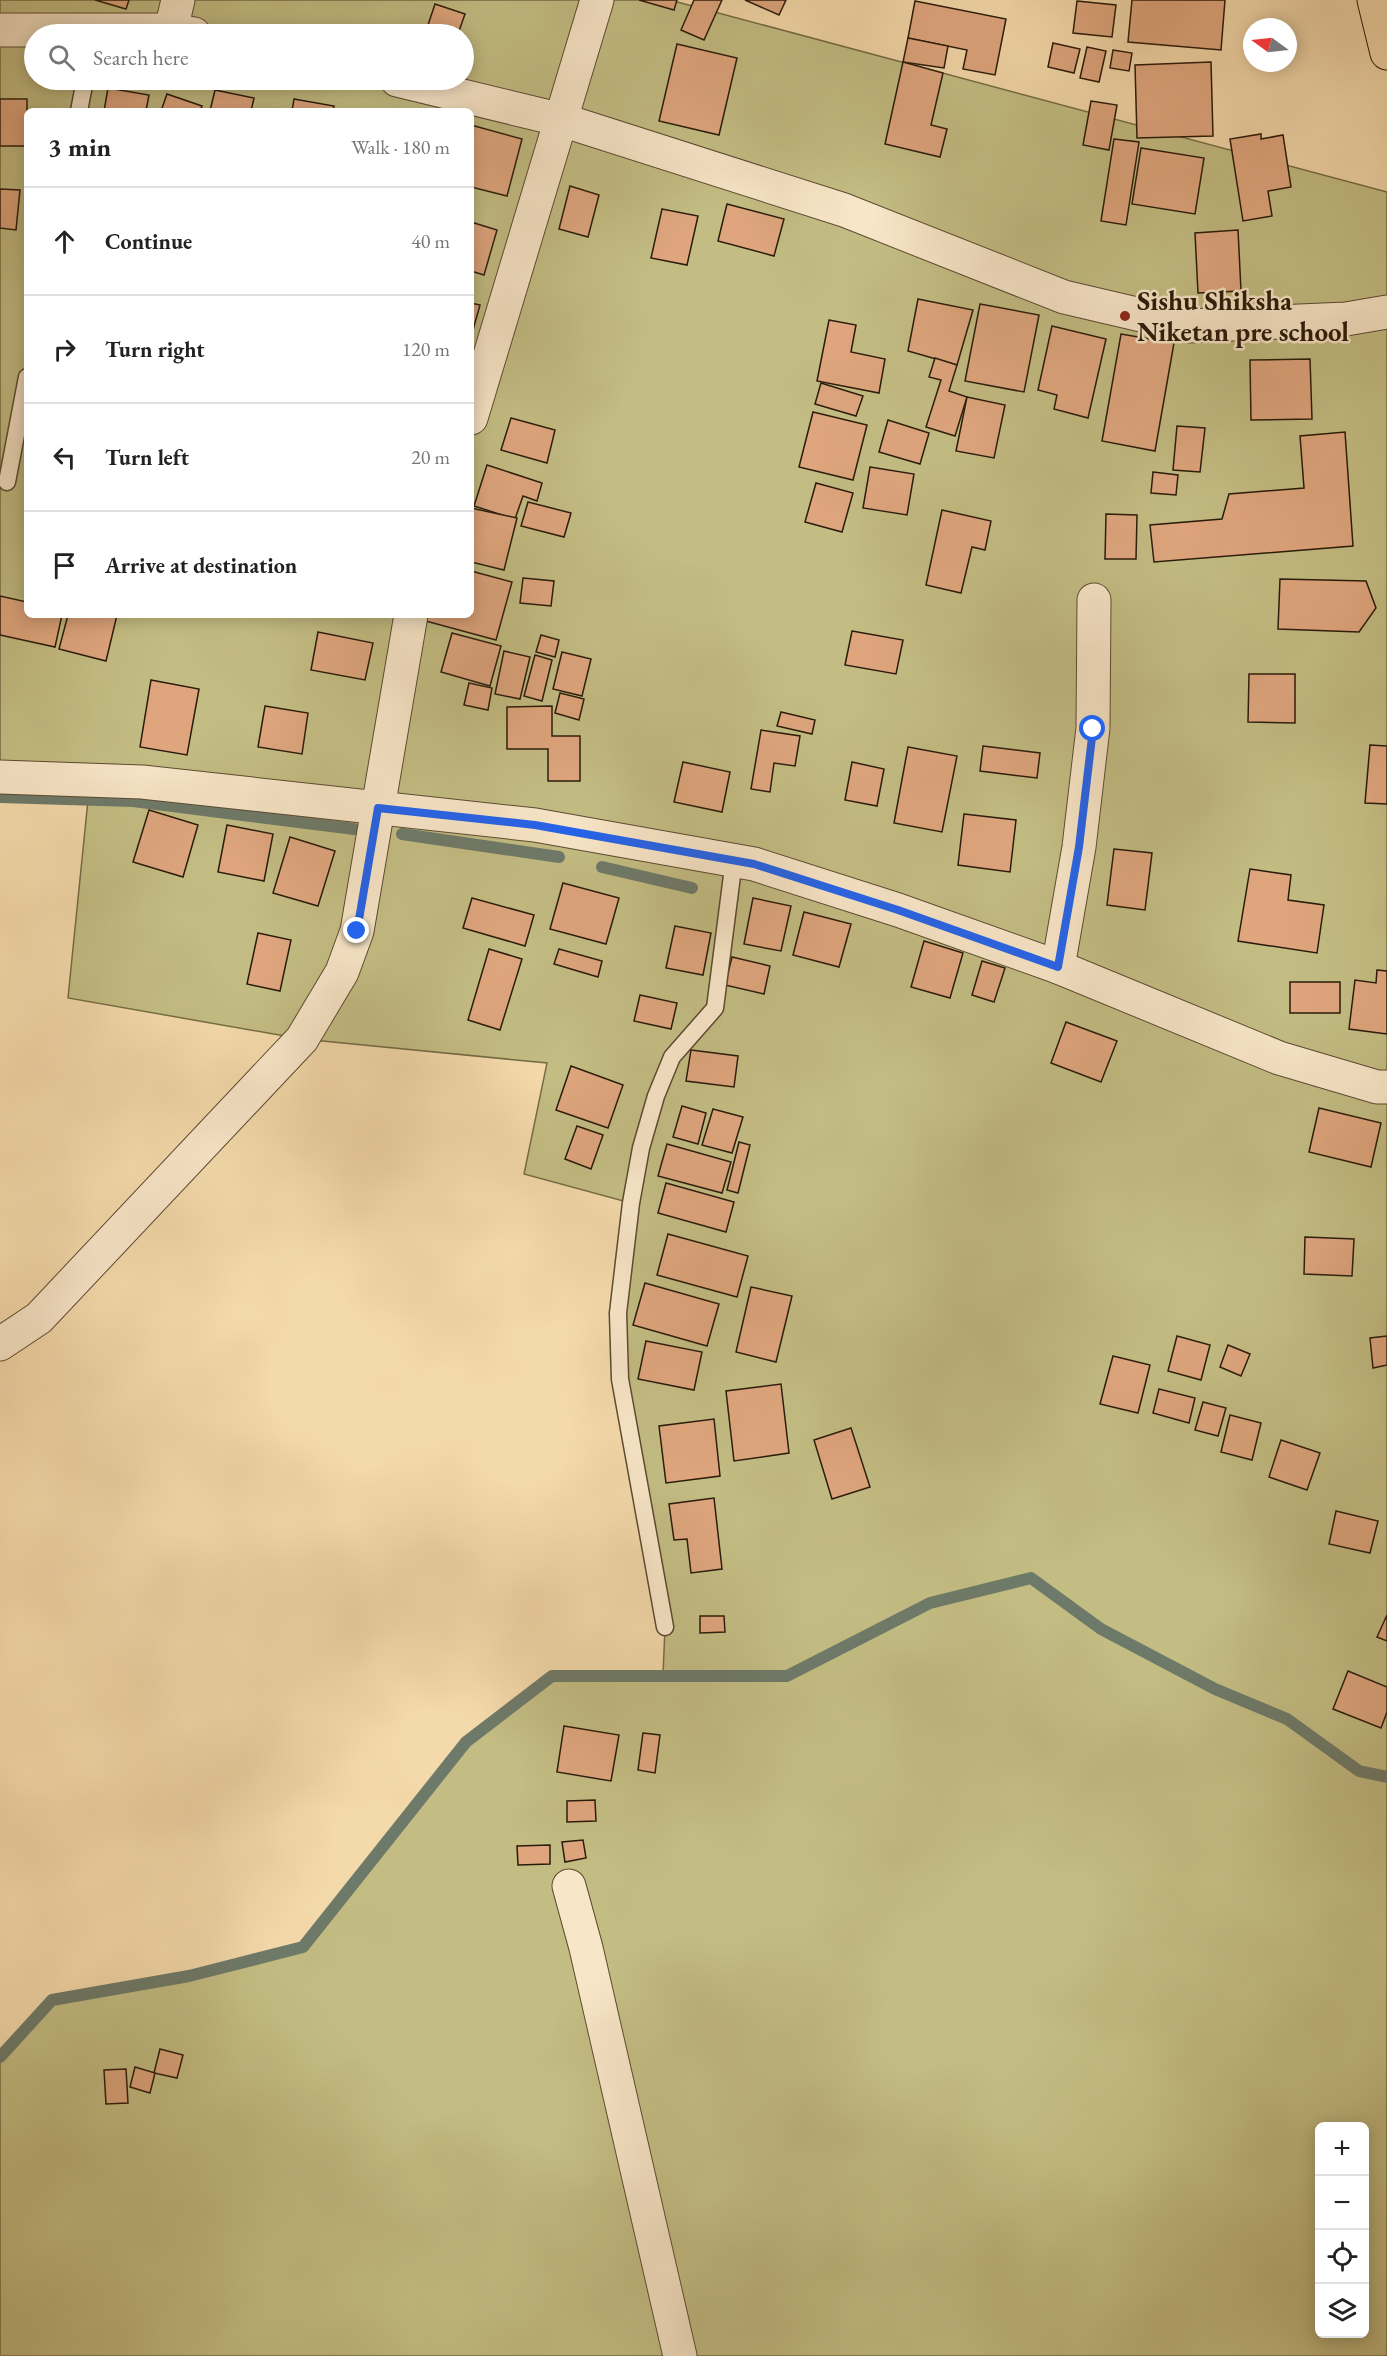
<!DOCTYPE html>
<html lang="en">
<head>
<meta charset="utf-8">
<style>
  :root { --surface:#fff; --page:#f6f6f6; --text:#222; --muted:#767676; --line:#e0e0e0 }
  body { margin:0; font-family:"EB Garamond",serif; background:var(--page); color:var(--text) }
  .controls { position:absolute; right:18px; bottom:18px; display:grid; overflow:hidden; border-radius:9px; box-shadow:0 3px 15px #0003 }
  .controls button { width:54px; height:54px; display:grid; place-items:center; padding:0; border:0; border-bottom:2px solid var(--line); background:var(--surface); color:var(--text); font:30px sans-serif }
  .compass { position:absolute; left:1243px; top:18px; width:54px; height:54px; border-radius:50%; background:var(--surface); box-shadow:0 3px 15px #0003; rotate:285deg }
  .stop { position:absolute; width:18px; height:18px; margin:-14px; border:4px solid #2563eb; border-radius:50%; background:#fff }
  .stop.end { background:#2563eb; border-color:#fff; box-shadow:0 2px 6px #0008 }
  .list { margin:0; padding:0; list-style:none }
  h2 { display:flex; justify-content:space-between; align-items:center; height:78px; margin:0; padding:0 24px; font-size:26px }
  h2 small { font-size:20px; font-weight:400; color:var(--muted) }
  .list li { display:grid; grid-template-columns:39px 1fr auto; gap:18px; align-items:center; box-sizing:border-box; height:108px; padding:0 24px; border-top:2px solid var(--line) }
  .list b { display:block; font-size:22px; white-space:nowrap }
  .list em { font-size:20px; font-style:normal; color:var(--muted) }
  .icon { flex:none; width:33px; height:33px; fill:none; stroke:currentColor; stroke-width:2; stroke-linecap:round; stroke-linejoin:round }
  .map { position:relative; flex:none; width:1387px; height:2356px; overflow:hidden }
  .search { position:absolute; background:var(--surface); box-shadow:0 3px 15px #0003; left:24px; top:24px; width:450px; height:66px; display:flex; align-items:center; gap:15px; box-sizing:border-box; padding:0 21px; border-radius:33px; color:var(--muted); font-size:22px }
  .panel { position:absolute; background:var(--surface); box-shadow:0 3px 15px #0003; left:24px; top:108px; width:450px; height:510px; border-radius:9px }
  .map>svg:first-child { display:block }
</style>
</head>
<body>
<div class="map">
<svg width="1387" height="2356" viewBox="0 0 1387 2356">
  <rect width="100%" height="100%" fill="#f4d9aa"/>
  <filter id="stains"><feTurbulence type="fractalNoise" baseFrequency=".00333" numOctaves="4"/><feColorMatrix values="0 0 0 0 .2 0 0 0 0 .09 0 0 0 0 .02 0 0 0 .5 -.17"/></filter>
  <radialGradient id="worn" r=".72"><stop offset=".6" stop-color="#630" stop-opacity="0"/><stop offset="1" stop-color="#630" stop-opacity=".3"/></radialGradient>
  <path fill="#c3bd83" stroke="#766c46" stroke-width="1.5" fill-rule="evenodd" d="M0,0H670L1387,192V2356H0V2057L52,2000L189,1976L303,1947L466,1742L552,1676L663,1675L665,1627L620,1379L631,1203L524,1174L547,1063L302,1039L68,998L90,780L0,777ZM34,34H464V80H34ZM27,111H471V615H27ZM1320,2126H1364V2334H1320Z"/>
  <g fill="none" stroke-linecap="round" stroke-linejoin="round">
    <g stroke="#6e7a69" stroke-width="12">
      <path d="M0,797L133,801L354,829"/>
      <path d="M402,834L559,857"/>
      <path d="M602,867L692,888"/>
      <path d="M0,2057L52,2000L189,1976L303,1947L466,1742L552,1676H787L930,1603L1031,1578L1101,1629L1215,1689L1287,1719L1359,1771L1387,1777"/>
    </g>
  </g>
  <g fill="#dfa67e" stroke="#2a1b0a" stroke-width="1.5">
    <path d="M95,0H129L126,9Z"/>
    <path d="M639,0H677L674,10Z"/>
    <path d="M694,0H722L704,40L681,30Z"/>
    <path d="M745,0H786L779,15Z"/>
    <path d="M1132,0H1225L1221,50L1128,42Z"/>
    <path d="M915,1L1006,19L995,75L963,69L967,50L908,38Z"/>
    <path d="M1077,1L1116,5L1112,37L1073,33Z"/>
    <path d="M435,4L465,14L458,34H425Z"/>
    <path d="M908,38L948,46L944,68L903,62Z"/>
    <path d="M1053,43L1080,49L1074,73L1048,67Z"/>
    <path d="M677,44L737,58L719,135L659,121Z"/>
    <path d="M1087,47L1106,51L1099,82L1080,78Z"/>
    <path d="M1113,50L1132,53L1129,71L1110,68Z"/>
    <path d="M903,62L943,73L931,125L947,129L940,157L885,144Z"/>
    <path d="M1211,62L1213,136L1137,138L1135,65Z"/>
    <path d="M108,88L149,95L146,111H104Z"/>
    <path d="M215,90L254,98L251,111H210Z"/>
    <path d="M167,94L202,106L200,111H161Z"/>
    <rect x="0" y="99" width="27" height="47"/>
    <path d="M294,99L334,106L333,111H292Z"/>
    <path d="M1091,101L1117,105L1109,150L1083,145Z"/>
    <path d="M471,125L522,139L507,196L471,187Z"/>
    <path d="M1261,134V139L1283,135L1291,187L1268,191L1272,216L1243,221L1230,139Z"/>
    <path d="M1114,139L1139,142L1126,225L1101,221Z"/>
    <path d="M1141,148L1204,158L1195,214L1132,204Z"/>
    <path d="M570,186L599,195L588,237L559,229Z"/>
    <path d="M0,189L20,190L16,230L0,228Z"/>
    <path d="M727,204L784,219L774,256L718,241Z"/>
    <path d="M662,209L698,216L687,265L651,258Z"/>
    <path d="M471,222L497,230L484,275L471,271Z"/>
    <path d="M1238,230L1241,291L1198,293L1195,233Z"/>
    <path d="M918,299L973,310L957,365L908,351Z"/>
    <path d="M471,303L480,305L471,337Z"/>
    <path d="M980,304L1039,315L1024,392L965,381Z"/>
    <path d="M829,320L856,325L851,352L885,359L879,393L817,381Z"/>
    <path d="M1052,326L1106,339L1088,418L1054,409L1057,395L1038,390Z"/>
    <path d="M1121,334L1174,343L1155,451L1102,441Z"/>
    <path d="M935,358L957,365L949,391L967,397L955,436L926,427L941,380L929,377Z"/>
    <path d="M1310,359L1312,419L1251,420L1250,360Z"/>
    <path d="M821,383L863,396L856,416L815,404Z"/>
    <path d="M967,397L1005,405L994,458L956,451Z"/>
    <path d="M813,412L867,425L853,480L799,467Z"/>
    <path d="M511,418L555,430L547,463L501,450Z"/>
    <path d="M888,420L929,433L920,464L879,452Z"/>
    <path d="M1177,426L1205,428L1200,472L1173,470Z"/>
    <path d="M1345,432L1353,546L1154,562L1150,525L1222,519L1229,494L1304,488L1300,436Z"/>
    <path d="M487,465L542,483L537,501L523,496L515,519L474,506Z"/>
    <path d="M870,467L914,474L907,515L863,508Z"/>
    <path d="M1153,472L1178,475L1176,495L1151,493Z"/>
    <path d="M816,483L853,493L842,532L805,522Z"/>
    <path d="M528,502L571,513L564,537L521,526Z"/>
    <path d="M471,508L517,518L504,570L471,562Z"/>
    <path d="M942,510L991,521L985,550L972,547L961,593L926,585Z"/>
    <path d="M1106,514L1137,515L1136,559H1105Z"/>
    <path d="M471,571L512,582L496,640L422,620L423,615H471Z"/>
    <path d="M523,578L554,581L551,606L520,603Z"/>
    <path d="M1280,579L1366,581L1376,608L1359,632L1278,629Z"/>
    <path d="M0,596L27,602V615H62L55,647L0,635Z"/>
    <path d="M68,615H117L106,661L59,649Z"/>
    <path d="M852,631L903,640L896,674L845,665Z"/>
    <path d="M318,632L373,643L365,680L311,670Z"/>
    <path d="M452,633L501,646L490,686L441,672Z"/>
    <path d="M541,635L559,640L555,657L536,652Z"/>
    <path d="M504,651L530,657L520,699L495,694Z"/>
    <path d="M562,652L591,659L582,696L553,689Z"/>
    <path d="M535,655L552,660L542,701L524,696Z"/>
    <path d="M1249,674H1295V723L1248,722Z"/>
    <path d="M151,680L199,689L187,755L140,747Z"/>
    <path d="M469,683L492,688L488,710L464,705Z"/>
    <path d="M560,693L584,699L579,720L555,713Z"/>
    <path d="M265,706L308,713L302,754L258,747Z"/>
    <path d="M552,706V736H580V781H548V749H507V707Z"/>
    <path d="M781,712L815,720L812,734L777,726Z"/>
    <path d="M761,730L800,736L795,766L774,763L770,792L751,789Z"/>
    <path d="M1370,745L1387,746V804L1365,803Z"/>
    <path d="M983,746L1040,753L1037,778L980,771Z"/>
    <path d="M908,747L957,756L942,832L894,823Z"/>
    <path d="M683,762L730,772L722,812L674,802Z"/>
    <path d="M852,762L884,769L877,806L845,800Z"/>
    <path d="M149,810L198,825L183,877L133,862Z"/>
    <path d="M964,814L1016,820L1010,872L958,865Z"/>
    <path d="M227,825L273,834L264,881L218,872Z"/>
    <path d="M290,837L335,851L318,906L273,893Z"/>
    <path d="M1114,849L1152,853L1145,910L1107,905Z"/>
    <path d="M1250,869L1291,875L1288,900L1324,905L1317,953L1238,941Z"/>
    <path d="M563,883L619,898L606,944L550,929Z"/>
    <path d="M472,898L534,915L525,946L463,928Z"/>
    <path d="M753,898L791,906L781,951L744,944Z"/>
    <path d="M804,912L851,924L839,967L793,955Z"/>
    <path d="M675,926L711,933L703,975L666,968Z"/>
    <path d="M258,933L291,940L280,991L247,984Z"/>
    <path d="M924,941L963,953L950,998L911,987Z"/>
    <path d="M489,949L522,959L500,1030L468,1020Z"/>
    <path d="M559,949L602,961L598,977L554,964Z"/>
    <path d="M732,957L770,966L764,994L725,985Z"/>
    <path d="M982,961L1005,968L994,1002L972,995Z"/>
    <path d="M1377,970L1387,971V1034L1349,1029L1355,980L1376,983Z"/>
    <rect x="1290" y="982" width="50" height="31"/>
    <path d="M640,995L677,1003L671,1029L634,1021Z"/>
    <path d="M1066,1022L1117,1041L1101,1082L1051,1063Z"/>
    <path d="M691,1050L738,1056L734,1087L686,1081Z"/>
    <path d="M571,1066L623,1085L608,1128L556,1110Z"/>
    <path d="M682,1106L706,1113L698,1144L673,1137Z"/>
    <path d="M1319,1108L1381,1123L1371,1167L1309,1152Z"/>
    <path d="M713,1109L743,1117L732,1153L702,1145Z"/>
    <path d="M577,1126L603,1135L591,1169L565,1159Z"/>
    <path d="M739,1142L750,1145L738,1193L727,1190Z"/>
    <path d="M667,1144L731,1162L722,1193L658,1176Z"/>
    <path d="M666,1183L734,1202L726,1232L658,1213Z"/>
    <path d="M668,1234L748,1256L737,1297L657,1275Z"/>
    <path d="M1305,1237L1354,1239L1352,1276L1304,1274Z"/>
    <path d="M645,1283L719,1304L707,1346L633,1325Z"/>
    <path d="M751,1287L792,1296L776,1362L736,1352Z"/>
    <path d="M1177,1336L1210,1345L1201,1380L1168,1371Z"/>
    <path d="M1387,1336V1365L1373,1368L1370,1338Z"/>
    <path d="M646,1341L702,1352L694,1390L638,1379Z"/>
    <path d="M1228,1345L1250,1354L1241,1376L1220,1367Z"/>
    <path d="M1113,1356L1150,1365L1138,1413L1100,1404Z"/>
    <path d="M781,1384L789,1453L734,1461L726,1391Z"/>
    <path d="M1159,1389L1195,1398L1189,1423L1153,1413Z"/>
    <path d="M1203,1402L1226,1408L1218,1436L1195,1430Z"/>
    <path d="M1230,1415L1261,1423L1252,1460L1221,1452Z"/>
    <path d="M714,1419L720,1476L666,1483L659,1426Z"/>
    <path d="M851,1428L870,1487L832,1499L814,1440Z"/>
    <path d="M1281,1440L1320,1453L1307,1490L1269,1477Z"/>
    <path d="M714,1498L722,1569L691,1573L687,1539L674,1540L669,1504Z"/>
    <path d="M1336,1511L1378,1521L1370,1553L1329,1544Z"/>
    <path d="M1387,1615V1641L1377,1637Z"/>
    <path d="M700,1616H724L725,1632L700,1633Z"/>
    <path d="M1348,1671L1387,1687V1712L1381,1728L1333,1709Z"/>
    <path d="M564,1726L619,1735L611,1781L557,1772Z"/>
    <path d="M643,1733L660,1735L655,1773L638,1770Z"/>
    <path d="M595,1800L596,1821L567,1822V1801Z"/>
    <path d="M583,1840L586,1858L565,1862L562,1842Z"/>
    <path d="M550,1845V1864L518,1865L517,1846Z"/>
    <path d="M160,2049L183,2055L177,2078L154,2073Z"/>
    <path d="M135,2067L155,2073L150,2093L130,2087Z"/>
    <path d="M126,2069L128,2103L106,2104L104,2070Z"/>
  </g>
  <g fill="none" stroke-linecap="round" stroke-linejoin="round">
    <defs>
      <g id="lane">
        <path d="M79,111L85,80"/>
        <path d="M7,482L27,377"/>
        <path d="M665,1627L620,1379L618,1313L631,1203L641,1148L656,1096L672,1057L715,1008L734,860"/>
      </g>
      <g id="street">
        <path d="M0,30H171L194,34"/>
        <path d="M171,30L178,0"/>
        <path d="M397,80L562,120L844,210L1064,297L1188,326L1346,319L1387,312"/>
        <path d="M471,418L597,0"/>
        <path d="M0,777L142,782L535,825L754,864L898,910L1058,967L1279,1058L1377,1087H1387"/>
        <path d="M1058,967L1079,847L1093,728L1094,600"/>
        <path d="M0,1344L39,1318L302,1039L342,972L357,931L411,615"/>
        <path d="M569,1886L586,1948L680,2356"/>
      </g>
      <path id="highway" d="M1374,0L1387,53"/>
    </defs>
    <use href="#lane" stroke="#5c4a32" stroke-width="19"/>
    <use href="#street" stroke="#5c4a32" stroke-width="35"/>
    <use href="#highway" stroke="#2a1b0a" stroke-width="35"/>
    <use href="#lane" stroke="#f8e6c8" stroke-width="16"/>
    <use href="#street" stroke="#f8e6c8" stroke-width="33"/>
    <use href="#highway" stroke="#f4d9aa" stroke-width="33"/>
  </g>
  <g fill="none" stroke-linecap="round" stroke-linejoin="round">
    <path stroke="#2563eb" stroke-width="8" d="M357,931L378,808L535,825L754,864L898,910L1058,967L1079,847L1093,729"/>
  </g>
  <circle fill="#8f2418" stroke="#f8e6c8" stroke-width="2" cx="1125" cy="316" r="6"/>
  <g text-anchor="middle" dominant-baseline="central" stroke-width="5" stroke-linejoin="round" paint-order="stroke">
    <g font-size="27" font-weight="bold" fill="#2a1b0a" stroke="#f8e6c8" text-anchor="start">
      <text x="1137" y="300">Sishu Shiksha<tspan x="1137" dy="31">Niketan pre school</tspan></text>
    </g>
  </g>
  <rect width="100%" height="100%" filter="url(#stains)"/>
  <rect width="100%" height="100%" fill="url(#worn)"/>
</svg>
<div class="controls">
<button>+</button>
<button>−</button>
<button><svg class="icon" aria-label="locate" viewBox="0 0 24 24"><circle cx="12" cy="12" r="6"/><path d="M12 2v4M12 18v4M2 12h4M18 12h4"/></svg></button>
<button><svg class="icon" aria-label="layers" viewBox="0 0 24 24"><path d="M12 4l9 5-9 5-9-5zM3 14l9 5 9-5"/></svg></button>
</div>
<svg class="compass" viewBox="-18 -18 36 36"><path d="M0-13l5 13h-10z" fill="#e53935"/><path d="M0 13l5-13h-10z" fill="#767676"/></svg>
<div class="stop" style="left:1093px;top:729px"></div>
<div class="stop end" style="left:357px;top:931px"></div>
<div class="search"><svg class="icon" aria-label="search" viewBox="0 0 24 24"><circle cx="10" cy="10" r="6"/><path d="M15 15l6 6"/></svg>Search here</div>
<section class="panel">
<h2>3 min<small>Walk · 180 m</small></h2>
<ul class="list">
<li><svg class="icon" aria-label="ahead" viewBox="0 0 24 24"><path d="M12 20V5M6 11l6-6 6 6"/></svg><div><b>Continue</b></div><em>40 m</em></li>
<li><svg class="icon" aria-label="right" viewBox="0 0 24 24"><path d="M7 20v-9h11M14 6l5 5-5 5"/></svg><div><b>Turn right</b></div><em>120 m</em></li>
<li><svg class="icon" aria-label="left" viewBox="0 0 24 24"><path d="M17 20v-9H6M10 6l-5 5 5 5"/></svg><div><b>Turn left</b></div><em>20 m</em></li>
<li><svg class="icon" aria-label="arrive" viewBox="0 0 24 24"><path d="M6 21V4h12l-3 4 3 4H6"/></svg><div><b>Arrive at destination</b></div></li>
</ul>
</section>
</div>
</body>
</html>
